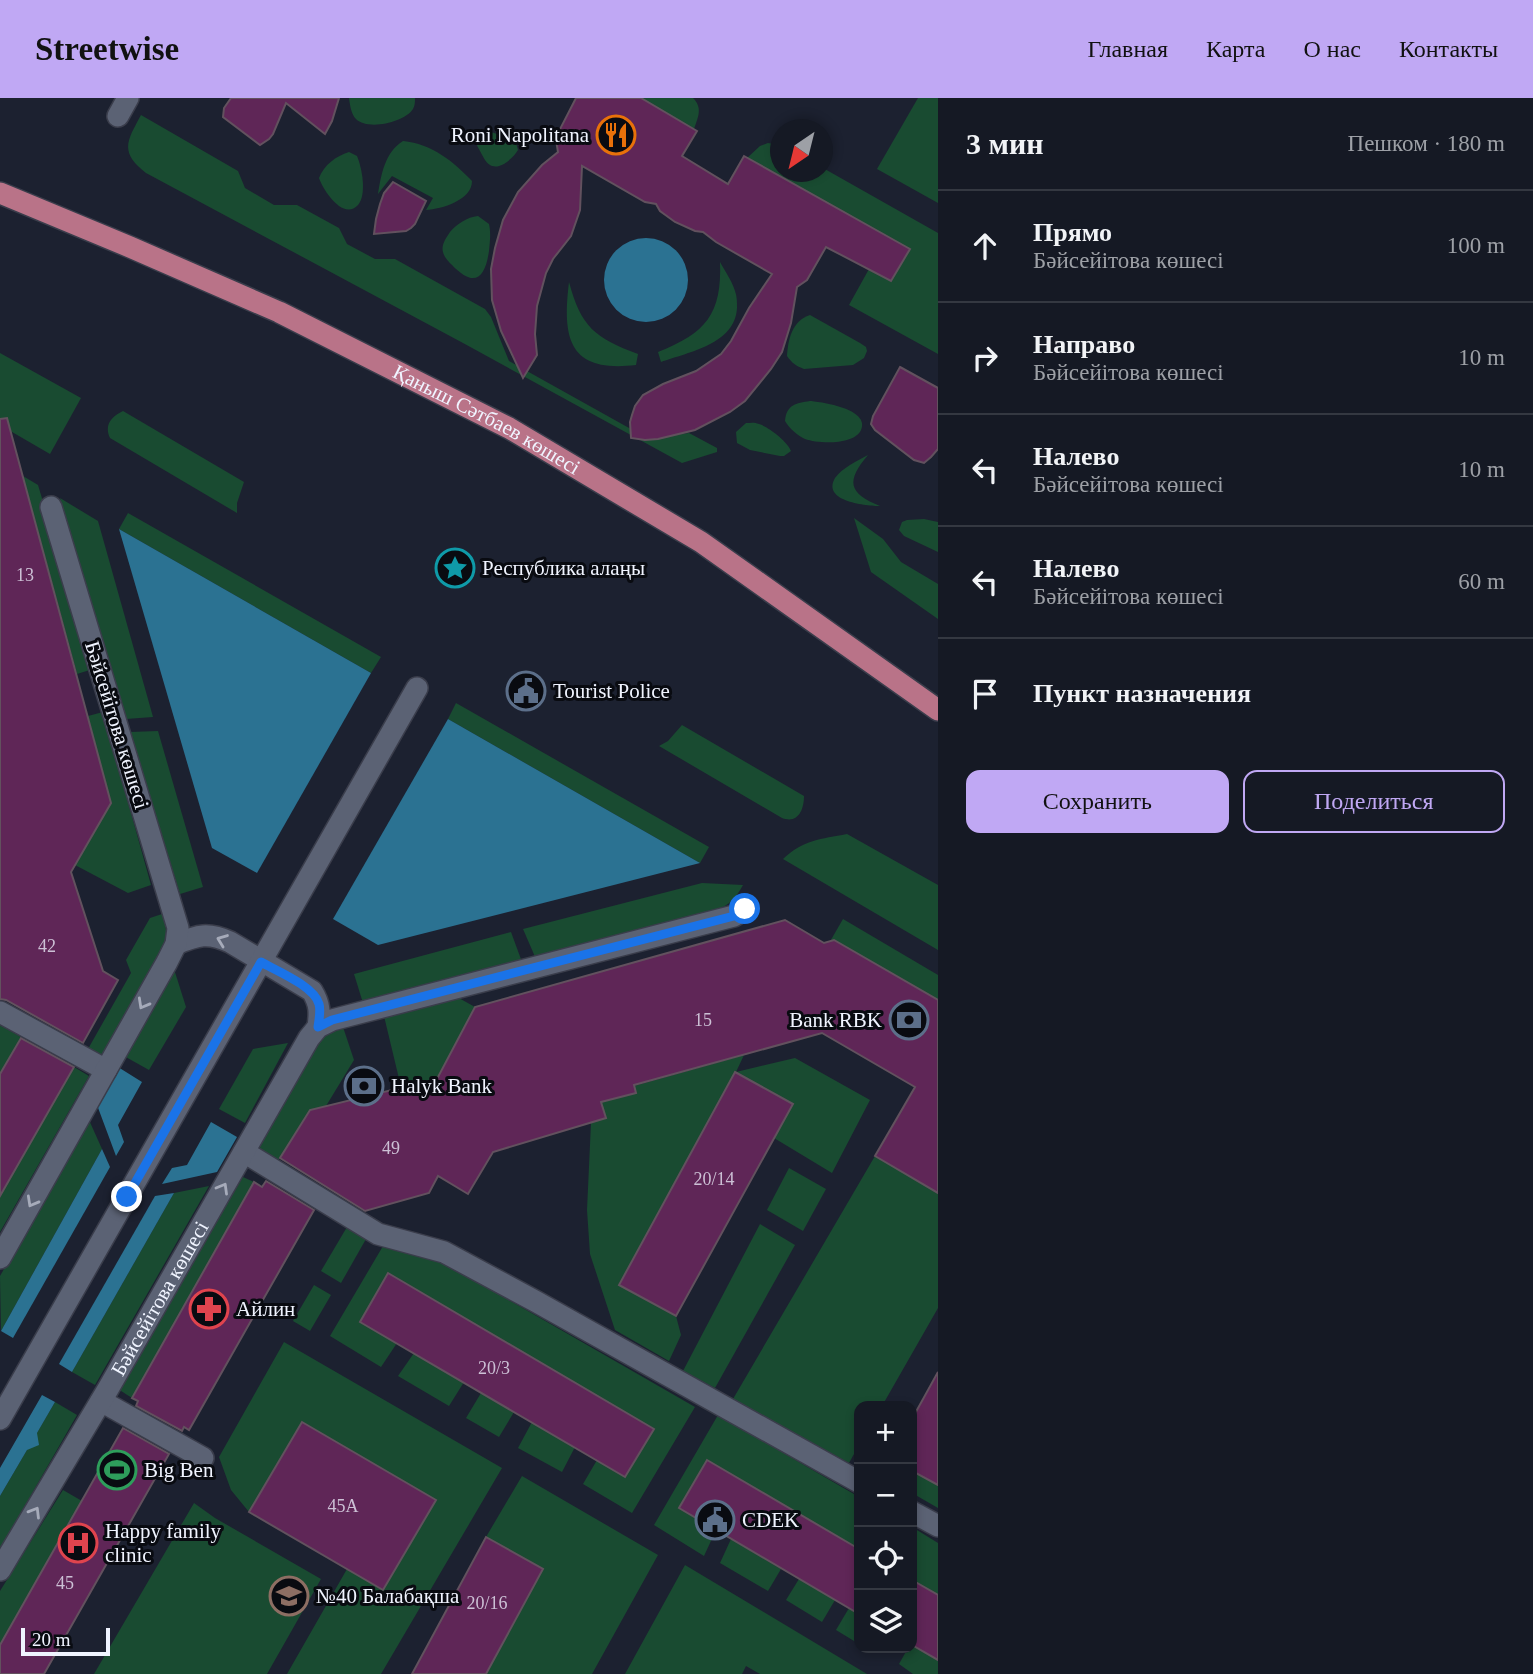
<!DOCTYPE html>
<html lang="ru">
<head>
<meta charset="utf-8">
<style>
  :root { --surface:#151924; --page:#222631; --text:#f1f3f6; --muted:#9da0a6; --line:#343841; --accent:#c0a8f4 }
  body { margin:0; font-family:Georgia,serif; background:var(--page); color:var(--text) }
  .controls { position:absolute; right:21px; bottom:21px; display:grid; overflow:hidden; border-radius:14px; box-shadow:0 4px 10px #0003 }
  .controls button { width:63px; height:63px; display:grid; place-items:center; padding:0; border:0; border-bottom:2px solid var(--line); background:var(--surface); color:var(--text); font:35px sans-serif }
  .compass { position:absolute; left:770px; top:21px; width:63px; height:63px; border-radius:50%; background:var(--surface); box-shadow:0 4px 10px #0003; rotate:215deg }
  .scale { position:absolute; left:21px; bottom:18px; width:89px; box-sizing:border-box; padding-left:7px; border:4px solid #f0f4ff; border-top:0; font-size:19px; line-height:24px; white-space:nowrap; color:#f0f4ff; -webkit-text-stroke:5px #090b11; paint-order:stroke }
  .stop { position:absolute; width:21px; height:21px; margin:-16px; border:5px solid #1a73e8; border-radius:50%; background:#fff }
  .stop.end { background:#1a73e8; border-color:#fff; box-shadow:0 2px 7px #0008 }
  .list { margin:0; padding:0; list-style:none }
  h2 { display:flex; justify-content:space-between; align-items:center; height:91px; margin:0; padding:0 28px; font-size:30px }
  h2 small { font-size:23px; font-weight:400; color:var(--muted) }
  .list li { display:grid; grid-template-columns:46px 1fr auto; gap:21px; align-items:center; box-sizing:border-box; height:112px; padding:0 28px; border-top:2px solid var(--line) }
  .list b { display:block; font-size:26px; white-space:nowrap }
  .list p { margin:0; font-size:23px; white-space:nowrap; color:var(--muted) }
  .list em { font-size:23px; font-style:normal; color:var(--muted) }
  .actions { display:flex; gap:14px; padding:21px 28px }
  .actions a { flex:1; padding:16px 0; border:2px solid var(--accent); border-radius:14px; text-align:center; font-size:24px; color:var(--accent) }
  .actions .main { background:var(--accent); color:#111 }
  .icon { flex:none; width:38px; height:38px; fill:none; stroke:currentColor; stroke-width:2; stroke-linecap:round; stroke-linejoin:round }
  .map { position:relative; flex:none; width:938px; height:1576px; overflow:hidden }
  header { display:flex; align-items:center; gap:42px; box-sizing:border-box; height:98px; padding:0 35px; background:var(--accent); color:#111 }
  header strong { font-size:33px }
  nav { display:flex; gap:38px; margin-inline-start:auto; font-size:24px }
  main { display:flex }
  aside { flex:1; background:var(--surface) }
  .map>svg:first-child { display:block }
</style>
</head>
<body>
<header>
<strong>Streetwise</strong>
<nav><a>Главная</a><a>Карта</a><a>О нас</a><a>Контакты</a></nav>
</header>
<main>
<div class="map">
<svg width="938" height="1576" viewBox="0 0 938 1576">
  <rect width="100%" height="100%" fill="#1c2130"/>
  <g fill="#194b31">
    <path d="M349,0H415C415,4 415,7 413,11C405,24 368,33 356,21C351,16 350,7 349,0Z"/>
    <path d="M641,0H693C703,10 698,19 694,31Z"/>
    <path d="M918,0H938V105L877,71Z"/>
    <path d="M141,17L238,73L245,90L274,107H297L339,130L347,146L375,161H395L485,211L491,219L509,263L647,340L689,335L717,350V354L682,365L463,245L146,75C119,54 127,43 141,17Z"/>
    <path d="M481,33C493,32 506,40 516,45L518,52C514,59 500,73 490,67C485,64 483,58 480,53C479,51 475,44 475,42C475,37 478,36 481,33Z"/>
    <path d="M403,43C432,46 453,63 472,83C472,102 442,111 426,112L433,100L392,78L378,96C381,77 385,54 403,43Z"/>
    <path d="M768,45L780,47V74H822L823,70L938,135V256L849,207L869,171L909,151L747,60L760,48Z"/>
    <path d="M349,54L357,58C362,70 367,96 358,107C343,123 323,92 319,80C324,67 336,58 349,54Z"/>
    <path d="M478,118L489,126C491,135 490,143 489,153C485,181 474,190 452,167C448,163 444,159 443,154C441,147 446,140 450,134C457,126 467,119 478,118Z"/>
    <path d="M720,164C725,173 732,183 735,193C737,198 737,204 737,210C735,246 689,254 661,264L658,254C706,235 722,216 720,164Z"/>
    <path d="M569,184C581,229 595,240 638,256L636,267C569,275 562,241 569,184Z"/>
    <path d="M810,217L860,245L866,249L867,253L864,260L853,267L804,271C796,268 792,265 787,258C788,241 792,223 810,217Z"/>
    <path d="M0,255L81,300L50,356L0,327Z"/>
    <path d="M810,303C822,304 870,311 861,332C854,347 819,346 805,341C797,337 790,331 785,323C786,307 796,305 810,303Z"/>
    <path d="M123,313L244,384L237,405V415L110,340C104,327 111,319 123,313Z"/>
    <path d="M746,325C751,325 754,324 759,326C769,329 788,344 791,353L784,358H780L750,352L737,345L736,334Z"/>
    <path d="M868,357C846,383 848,395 880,408C868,408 821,404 835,380C842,370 857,363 868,357Z"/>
    <path d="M23,378L38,387L93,571L77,576Z"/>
    <path d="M60,400L98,423L153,619L126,621Z"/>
    <path d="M128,415L381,559L371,575L119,431Z"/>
    <path d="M854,420L883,441L901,464L938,486V521L871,474Z"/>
    <path d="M924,421L938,424V454L904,438L899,432L902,424L907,422Z"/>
    <path d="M456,605L709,749L700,765L448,621Z"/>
    <path d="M103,614L151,787L128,795L75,767L111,705L88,618Z"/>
    <path d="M682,627L804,698C804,712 798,726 782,720L659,648L668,643Z"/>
    <path d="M158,633L203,789L180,796L130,634Z"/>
    <path d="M847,736L938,787V852L783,761C803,742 821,741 847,736Z"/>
    <path d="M702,785L743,787C736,800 730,806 717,812L536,861L523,831Z"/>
    <path d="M162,816C166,829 169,838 163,852L101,960L88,951L131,875L126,862L150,820Z"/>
    <path d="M843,821L938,877V911L828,847Z"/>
    <path d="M511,834L522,864L363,905L354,876Z"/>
    <path d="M174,871L186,909L149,972L124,958Z"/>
    <path d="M457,899L475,909L437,981L401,989L384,918Z"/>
    <path d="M0,927L21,939L0,976Z"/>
    <path d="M343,929L354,962L326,1008L310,1012L278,1063L257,1051L318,945L324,938Z"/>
    <path d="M288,945L245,1025L219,1011L253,951Z"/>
    <path d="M744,957L736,974L795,960L870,1002L832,1075L774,1040L792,1005L736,975L619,1187L676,1218L681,1237L669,1263L615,1232L590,1156L587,1112L591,1025L606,1020L601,1004L636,994L634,988Z"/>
    <path d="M74,969L89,978L0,1134V1098Z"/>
    <path d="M89,1022L102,1051L1,1233L0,1178Z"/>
    <path d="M875,1058L938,1095V1210L882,1308H859V1347L849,1365L733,1301Z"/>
    <path d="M789,1070L826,1091L803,1133L767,1112Z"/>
    <path d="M243,1079L254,1084L132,1300L118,1291Z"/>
    <path d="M209,1088L95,1287L72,1274L174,1095Z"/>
    <path d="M760,1126L795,1147L715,1290L683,1273Z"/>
    <path d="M347,1129L366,1141L341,1185L321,1173Z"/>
    <path d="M383,1148L443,1164L695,1309L632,1415L583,1386L597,1362L625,1379L653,1331L389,1175L360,1223L397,1245L381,1269L330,1238Z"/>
    <path d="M314,1187L331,1197L310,1233L293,1223Z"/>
    <path d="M284,1244L502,1370L381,1576H287L347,1471L383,1492L435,1402L303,1324L249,1414L231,1392L219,1359Z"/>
    <path d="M414,1255L464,1284L449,1308L398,1278Z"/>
    <path d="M481,1295L514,1314L499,1339L466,1320Z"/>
    <path d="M55,1304L77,1317L0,1451V1398Z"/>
    <path d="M718,1317L859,1399V1451L707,1362L679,1410L716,1432L704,1458L654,1427Z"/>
    <path d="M532,1324L575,1349L562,1374L518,1350Z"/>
    <path d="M912,1373L938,1387V1410L912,1395Z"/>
    <path d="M522,1378L658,1457L592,1576H486L543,1471L486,1439Z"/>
    <path d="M63,1392L82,1403L0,1547V1493Z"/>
    <path d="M194,1405L215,1420L321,1481L267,1576H94Z"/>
    <path d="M912,1429L938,1445V1497L912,1482Z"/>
    <path d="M731,1441L781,1471L768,1493L720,1465Z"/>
    <path d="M685,1467L867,1576H760L746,1568L742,1576H625Z"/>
    <path d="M799,1481L835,1502L822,1524L786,1502Z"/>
    <path d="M849,1510L859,1516V1546L836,1532Z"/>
    <path d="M912,1547L938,1562V1576H913L899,1566L908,1550H912Z"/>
  </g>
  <g fill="#2b7292">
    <circle cx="646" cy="182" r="42"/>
    <path d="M119,431L371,575L257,775L212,750Z"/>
    <path d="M448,621L700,765L378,847L333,821Z"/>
    <path d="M118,969L142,984L118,1027L124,1044L116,1058L97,1007Z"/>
    <path d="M211,1024L237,1039L217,1074L162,1086L172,1070L187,1067Z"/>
    <path d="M102,1051L110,1069L13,1240L1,1233Z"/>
    <path d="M174,1095L72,1274L59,1266L155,1098Z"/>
    <path d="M42,1297L55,1304L37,1335L39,1347L27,1352L0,1398V1370Z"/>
  </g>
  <g fill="#5f2657" stroke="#62515e" stroke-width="2">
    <path d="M231,0H339L332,23L325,36L286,5L273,36L269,41L260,47L223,19L224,10Z"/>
    <path d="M576,0H641L697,33L682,58L728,86L744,58L910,151L891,183L826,149L807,182L797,189L791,225L782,254L771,271L745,303L730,314L695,332L658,341L645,342L631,340L630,324L632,317L635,308L643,297L663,286L696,273L721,256L731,243L749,210L772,176L716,144L703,134L695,133L675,124L660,113L656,106L645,104L582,68L580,112L571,138L553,161L546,175L537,208L535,236L537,257L523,280L501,233L492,202L491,171L495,150L503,122L518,94L542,67L558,54L556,42L558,35Z"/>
    <path d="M393,84L426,103L415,126L411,130L406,133L374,136L376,121L380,106L384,95Z"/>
    <path d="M900,269L938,290V351L931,359L924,365L914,362L875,332L871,326L873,318Z"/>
    <path d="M7,320L111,705L71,774L103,873L118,882L83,945L6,902L0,901V321Z"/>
    <path d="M785,822L824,845L834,842L938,902V1095L875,1058L915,989L822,935L634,987L636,995L601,1004L606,1020L493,1054L468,1096L438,1078L429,1095L365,1113L280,1060L310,1012L437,981L475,909Z"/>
    <path d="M21,940L74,969L0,1098V976Z"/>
    <path d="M735,974L793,1006L676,1218L619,1187Z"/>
    <path d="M266,1083L314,1112L189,1332L184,1329L182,1333L136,1308L138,1303L132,1300L254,1084L262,1089Z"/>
    <path d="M388,1175L654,1331L625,1379L360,1224Z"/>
    <path d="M938,1274V1387L912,1373V1321Z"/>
    <path d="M302,1324L436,1402L383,1492L249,1414Z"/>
    <path d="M123,1330L169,1356L44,1576H0V1547Z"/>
    <path d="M707,1362L859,1451V1516L679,1410Z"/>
    <path d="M486,1439L543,1471L486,1576H412Z"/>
    <path d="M912,1482L938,1497V1562L912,1547Z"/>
  </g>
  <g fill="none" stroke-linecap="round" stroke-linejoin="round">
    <defs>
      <g id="minor">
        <path d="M118,18L128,0"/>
        <path d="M176,846C198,837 208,834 230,844L312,893C320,906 320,914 318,929"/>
        <path d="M0,914L106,972"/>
        <path d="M244,1054L378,1136L444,1154L535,1203L859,1384"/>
        <path d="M0,1160L167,864L176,846L178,830L51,409"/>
        <path d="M101,1303L203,1360"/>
        <path d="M0,1321L417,590"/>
        <path d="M912,1414L938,1428"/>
        <path id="s1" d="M0,1472L108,1291L309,940L318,929L332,922L734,818L745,811"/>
      </g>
      <g id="major">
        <path id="s2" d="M0,95L130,149L279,214L509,330L701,444L938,612"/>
      </g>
    </defs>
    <use href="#minor" stroke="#3a3d4b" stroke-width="24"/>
    <use href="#major" stroke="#3a3d4b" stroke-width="24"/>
    <use href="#minor" stroke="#5b6274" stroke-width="21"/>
    <use href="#major" stroke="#b97388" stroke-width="21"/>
  </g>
  <defs><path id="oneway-chevron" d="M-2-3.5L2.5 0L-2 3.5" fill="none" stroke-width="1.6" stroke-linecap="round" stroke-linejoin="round" transform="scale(1.75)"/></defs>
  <g stroke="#a6abba">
    <use href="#oneway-chevron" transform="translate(222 842) rotate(-159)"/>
    <use href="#oneway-chevron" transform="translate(143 906) rotate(119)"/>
    <use href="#oneway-chevron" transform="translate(223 1090) rotate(-60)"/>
    <use href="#oneway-chevron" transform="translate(32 1104) rotate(119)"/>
    <use href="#oneway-chevron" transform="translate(35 1414) rotate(-59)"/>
  </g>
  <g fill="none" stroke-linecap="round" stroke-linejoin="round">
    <path stroke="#1a73e8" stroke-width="9" d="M127,1099L261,864C277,873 314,888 319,906C321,913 319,921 318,929L332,922L734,818L745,811"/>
  </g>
  <defs>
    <symbol id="restaurant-ring" viewBox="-11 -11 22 22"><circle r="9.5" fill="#090b11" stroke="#e8710a" stroke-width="1.5"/><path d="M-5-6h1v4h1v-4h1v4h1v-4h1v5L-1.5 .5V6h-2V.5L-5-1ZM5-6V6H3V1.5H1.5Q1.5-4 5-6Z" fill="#e8710a"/></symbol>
    <symbol id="sight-ring" viewBox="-11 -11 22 22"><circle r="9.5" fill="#090b11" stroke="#0f9aa8" stroke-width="1.5"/><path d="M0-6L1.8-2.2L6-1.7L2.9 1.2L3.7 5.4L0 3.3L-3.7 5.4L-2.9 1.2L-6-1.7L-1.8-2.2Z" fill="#0f9aa8"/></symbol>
    <symbol id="civic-ring" viewBox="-11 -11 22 22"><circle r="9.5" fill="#090b11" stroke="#5c6f8a" stroke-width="1.5"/><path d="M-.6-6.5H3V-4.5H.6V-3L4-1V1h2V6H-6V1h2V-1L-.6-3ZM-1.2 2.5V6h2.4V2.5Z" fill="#5c6f8a"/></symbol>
    <symbol id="bank-ring" viewBox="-11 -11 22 22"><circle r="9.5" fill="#090b11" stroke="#5c6f8a" stroke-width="1.5"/><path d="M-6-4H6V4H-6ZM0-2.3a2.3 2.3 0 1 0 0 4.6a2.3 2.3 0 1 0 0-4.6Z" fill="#5c6f8a"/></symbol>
    <symbol id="pharmacy-ring" viewBox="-11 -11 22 22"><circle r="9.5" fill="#090b11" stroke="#e0444e" stroke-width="1.5"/><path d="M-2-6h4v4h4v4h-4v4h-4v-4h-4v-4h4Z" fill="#e0444e"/></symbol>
    <symbol id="stadium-ring" viewBox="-11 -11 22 22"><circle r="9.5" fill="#090b11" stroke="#2e9e5b" stroke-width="1.5"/><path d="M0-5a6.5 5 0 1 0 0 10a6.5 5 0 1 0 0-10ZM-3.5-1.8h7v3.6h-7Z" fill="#2e9e5b"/></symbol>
    <symbol id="hospital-ring" viewBox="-11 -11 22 22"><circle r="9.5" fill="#090b11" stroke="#e0444e" stroke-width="1.5"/><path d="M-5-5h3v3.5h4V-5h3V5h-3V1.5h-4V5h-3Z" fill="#e0444e"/></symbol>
    <symbol id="school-ring" viewBox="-11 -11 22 22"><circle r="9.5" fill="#090b11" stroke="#8d6e63" stroke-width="1.5"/><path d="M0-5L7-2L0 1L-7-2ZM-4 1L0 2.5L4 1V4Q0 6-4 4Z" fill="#8d6e63"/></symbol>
  </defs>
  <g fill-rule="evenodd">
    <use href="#restaurant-ring" x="594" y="15" width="44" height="44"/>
    <use href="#sight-ring" x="433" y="448" width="44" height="44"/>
    <use href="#civic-ring" x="504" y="571" width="44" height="44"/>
    <use href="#bank-ring" x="887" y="900" width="44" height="44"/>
    <use href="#bank-ring" x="342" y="966" width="44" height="44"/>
    <use href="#pharmacy-ring" x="187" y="1189" width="44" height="44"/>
    <use href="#stadium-ring" x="95" y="1350" width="44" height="44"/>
    <use href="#civic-ring" x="693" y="1400" width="44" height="44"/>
    <use href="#hospital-ring" x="56" y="1423" width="44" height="44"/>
    <use href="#school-ring" x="267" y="1476" width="44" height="44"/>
  </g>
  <g text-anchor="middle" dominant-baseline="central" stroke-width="6" stroke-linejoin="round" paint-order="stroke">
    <g font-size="18" fill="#ccc0d5">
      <text x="25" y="477">13</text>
      <text x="47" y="848">42</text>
      <text x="703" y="922">15</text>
      <text x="391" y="1050">49</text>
      <text x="714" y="1081">20/14</text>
      <text x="494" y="1270">20/3</text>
      <text x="343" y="1408">45А</text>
      <text x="65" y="1485">45</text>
      <text x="487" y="1505">20/16</text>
    </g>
    <g font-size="21" fill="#f0f4ff" stroke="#090b11" text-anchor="start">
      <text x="589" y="37" text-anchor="end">Roni Napolitana</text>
      <text x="482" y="470">Республика алаңы</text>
      <text x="553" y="593">Tourist Police</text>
      <text x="882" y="922" text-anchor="end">Bank RBK</text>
      <text x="391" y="988">Halyk Bank</text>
      <text x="236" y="1211">Айлин</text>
      <text x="144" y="1372">Big Ben</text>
      <text x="742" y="1422">CDEK</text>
      <text x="105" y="1433">Happy family<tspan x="105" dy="24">clinic</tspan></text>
      <text x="316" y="1498">№40 Балабақша</text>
    </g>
    <g font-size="21" fill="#f0f4ff" stroke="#090b11">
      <text stroke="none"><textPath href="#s2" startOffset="537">Қаныш Сәтбаев көшесі</textPath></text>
      <text transform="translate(117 627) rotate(73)">Бәйсейітова көшесі</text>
      <text stroke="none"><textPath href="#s1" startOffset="315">Бәйсейітова көшесі</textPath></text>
    </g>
  </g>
</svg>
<div class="controls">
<button>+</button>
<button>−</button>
<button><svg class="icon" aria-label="locate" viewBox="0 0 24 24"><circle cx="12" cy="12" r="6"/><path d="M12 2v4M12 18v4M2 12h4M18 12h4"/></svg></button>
<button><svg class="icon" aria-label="layers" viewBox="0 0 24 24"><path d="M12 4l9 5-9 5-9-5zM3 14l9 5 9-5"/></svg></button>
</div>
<svg class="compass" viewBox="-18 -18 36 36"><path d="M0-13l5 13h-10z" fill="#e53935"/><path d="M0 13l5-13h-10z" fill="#9da0a6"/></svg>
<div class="scale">20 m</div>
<div class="stop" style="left:745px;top:811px"></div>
<div class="stop end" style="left:127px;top:1099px"></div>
</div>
<aside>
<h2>3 мин<small>Пешком · 180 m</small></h2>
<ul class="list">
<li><svg class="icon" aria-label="ahead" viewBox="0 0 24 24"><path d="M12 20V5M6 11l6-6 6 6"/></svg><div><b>Прямо</b><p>Бәйсейітова көшесі</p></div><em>100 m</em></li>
<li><svg class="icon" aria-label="right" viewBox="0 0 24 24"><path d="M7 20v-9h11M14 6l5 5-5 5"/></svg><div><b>Направо</b><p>Бәйсейітова көшесі</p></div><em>10 m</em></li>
<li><svg class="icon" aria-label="left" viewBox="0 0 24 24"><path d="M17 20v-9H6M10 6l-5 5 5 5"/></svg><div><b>Налево</b><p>Бәйсейітова көшесі</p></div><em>10 m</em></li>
<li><svg class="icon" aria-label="left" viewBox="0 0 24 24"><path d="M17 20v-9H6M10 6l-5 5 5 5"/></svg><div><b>Налево</b><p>Бәйсейітова көшесі</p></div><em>60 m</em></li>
<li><svg class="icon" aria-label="arrive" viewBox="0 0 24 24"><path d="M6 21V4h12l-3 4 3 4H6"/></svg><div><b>Пункт назначения</b></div></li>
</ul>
<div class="actions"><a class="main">Сохранить</a><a>Поделиться</a></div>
</aside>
</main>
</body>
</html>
